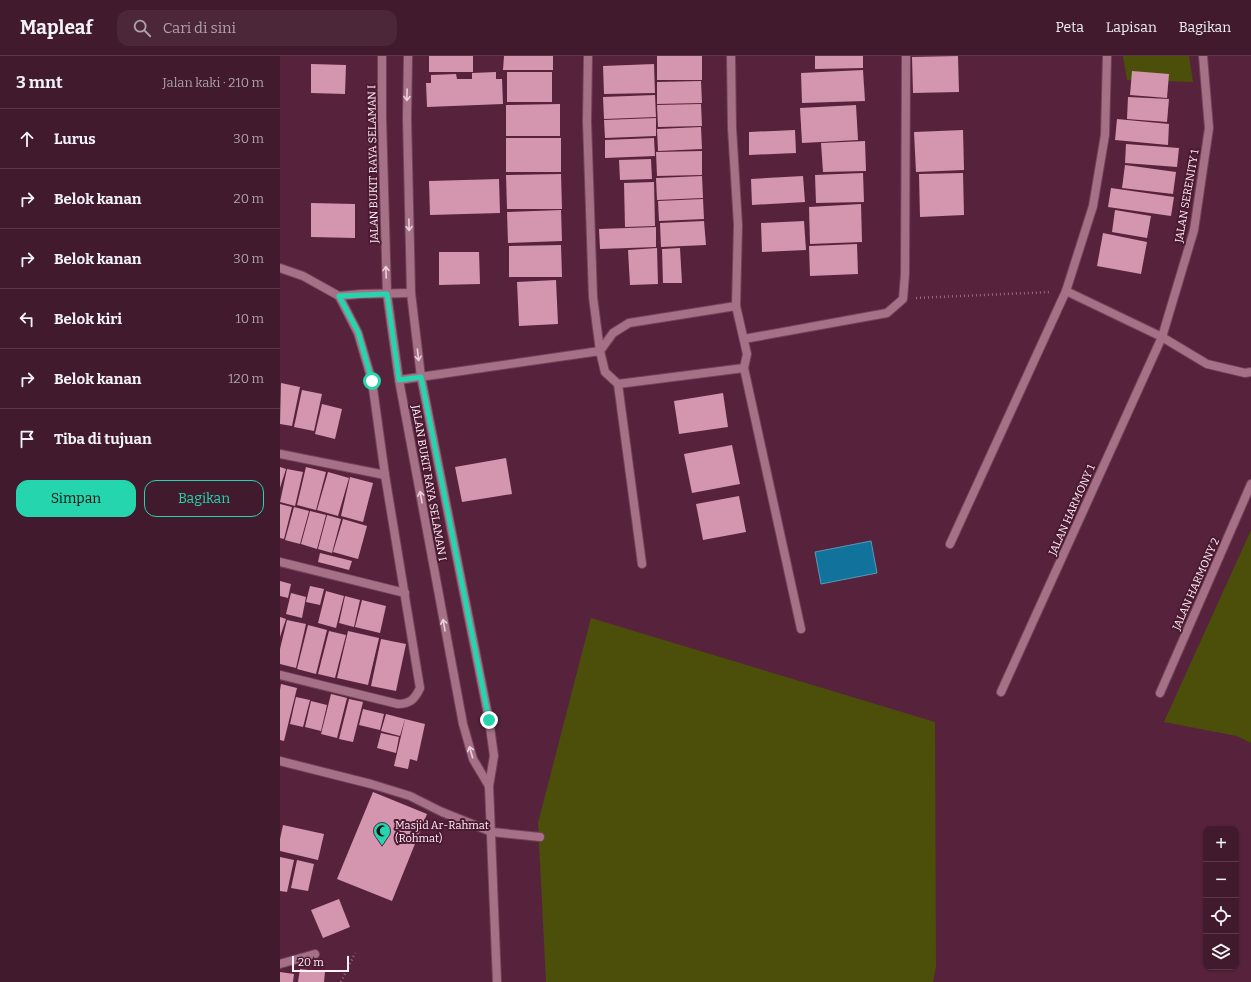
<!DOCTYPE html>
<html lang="id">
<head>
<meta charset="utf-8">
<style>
  :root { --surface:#411a2d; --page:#4c2739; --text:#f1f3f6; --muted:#aea1aa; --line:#5a3849; --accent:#25d5ae }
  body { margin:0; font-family:Bitter,serif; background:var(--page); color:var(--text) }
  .controls { position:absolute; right:12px; bottom:12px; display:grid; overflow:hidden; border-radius:8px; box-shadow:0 1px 3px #0004 }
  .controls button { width:36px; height:36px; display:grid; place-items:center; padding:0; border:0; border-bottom:1px solid var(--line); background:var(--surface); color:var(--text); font:20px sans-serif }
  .scale { position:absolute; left:12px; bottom:10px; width:57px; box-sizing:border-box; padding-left:4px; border:2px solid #fff1f6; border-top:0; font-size:11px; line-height:14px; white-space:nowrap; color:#fff1f6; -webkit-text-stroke:3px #4c1932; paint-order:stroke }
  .stop { position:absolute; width:12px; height:12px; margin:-9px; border:3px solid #25d5ae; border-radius:50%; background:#fff }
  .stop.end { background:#25d5ae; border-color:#fff; box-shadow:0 1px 4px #0008 }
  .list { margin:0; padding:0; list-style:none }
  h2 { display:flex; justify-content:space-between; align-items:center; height:52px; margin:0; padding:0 16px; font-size:17px }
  h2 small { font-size:13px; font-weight:400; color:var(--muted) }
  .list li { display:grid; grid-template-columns:26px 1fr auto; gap:12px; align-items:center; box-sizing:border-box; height:60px; padding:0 16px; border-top:1px solid var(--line) }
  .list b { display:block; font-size:15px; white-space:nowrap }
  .list em { font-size:13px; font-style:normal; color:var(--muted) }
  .actions { display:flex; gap:8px; padding:12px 16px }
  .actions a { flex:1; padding:9px 0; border:1px solid var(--accent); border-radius:12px; text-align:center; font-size:14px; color:var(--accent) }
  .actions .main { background:var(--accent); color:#111 }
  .icon { flex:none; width:22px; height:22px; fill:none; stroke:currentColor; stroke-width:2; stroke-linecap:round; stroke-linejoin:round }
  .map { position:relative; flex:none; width:971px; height:926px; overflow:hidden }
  header { display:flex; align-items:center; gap:24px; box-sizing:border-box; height:56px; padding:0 20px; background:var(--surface); border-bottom:1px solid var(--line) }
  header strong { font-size:19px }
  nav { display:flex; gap:22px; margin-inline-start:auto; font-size:14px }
  .search { width:280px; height:36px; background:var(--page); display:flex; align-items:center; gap:10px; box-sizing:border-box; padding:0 14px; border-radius:12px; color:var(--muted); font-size:15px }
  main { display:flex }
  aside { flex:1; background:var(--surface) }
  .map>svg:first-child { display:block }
</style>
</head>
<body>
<header>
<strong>Mapleaf</strong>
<div class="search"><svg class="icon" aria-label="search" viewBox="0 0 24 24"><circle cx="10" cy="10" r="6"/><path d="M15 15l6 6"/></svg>Cari di sini</div>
<nav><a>Peta</a><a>Lapisan</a><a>Bagikan</a></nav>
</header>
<main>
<aside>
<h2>3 mnt<small>Jalan kaki · 210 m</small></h2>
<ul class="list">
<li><svg class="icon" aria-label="ahead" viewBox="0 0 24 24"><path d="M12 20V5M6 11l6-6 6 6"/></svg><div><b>Lurus</b></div><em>30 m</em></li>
<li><svg class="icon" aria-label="right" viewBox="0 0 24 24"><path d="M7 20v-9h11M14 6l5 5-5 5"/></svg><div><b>Belok kanan</b></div><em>20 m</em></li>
<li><svg class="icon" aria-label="right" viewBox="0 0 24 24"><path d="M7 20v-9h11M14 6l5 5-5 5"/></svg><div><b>Belok kanan</b></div><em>30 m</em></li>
<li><svg class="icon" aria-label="left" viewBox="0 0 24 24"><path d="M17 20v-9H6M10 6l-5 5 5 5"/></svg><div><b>Belok kiri</b></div><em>10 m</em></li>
<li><svg class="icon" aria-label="right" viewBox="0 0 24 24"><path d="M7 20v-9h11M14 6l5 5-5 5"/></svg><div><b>Belok kanan</b></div><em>120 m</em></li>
<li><svg class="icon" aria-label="arrive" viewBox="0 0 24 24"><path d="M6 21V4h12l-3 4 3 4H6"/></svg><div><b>Tiba di tujuan</b></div></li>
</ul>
<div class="actions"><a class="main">Simpan</a><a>Bagikan</a></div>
</aside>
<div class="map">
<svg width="971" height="926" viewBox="0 0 971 926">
  <rect width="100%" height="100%" fill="#57233c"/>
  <g fill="#4b4f0a">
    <path d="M843,0H909L913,26L847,24Z"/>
    <path d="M971,474V687L957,680L884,666Z"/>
    <path d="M311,562L655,666L656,911L653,926H266L258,767Z"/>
  </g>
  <path fill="#11739b" stroke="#5899b6" d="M591,485L597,517L541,528L535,496Z"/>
  <g fill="#d495af">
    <rect x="149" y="0" width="44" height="16"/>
    <path d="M224,0H273V14H223Z"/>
    <rect x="377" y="0" width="45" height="24"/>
    <path d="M535,0H583V12L535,13Z"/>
    <path d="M678,0L679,36L633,37L632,1Z"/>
    <path d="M31,8L66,9L65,38L31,37Z"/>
    <path d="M374,8L375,37L324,38L323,10Z"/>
    <path d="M583,14L585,45L522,47L521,17Z"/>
    <path d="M852,15L889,18L887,42L850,39Z"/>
    <path d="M216,16V23H222L223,48L147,51L146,27H151V19L176,18L177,23H192V17Z"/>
    <rect x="227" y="16" width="45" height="30"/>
    <path d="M421,25L422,47L377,48V26Z"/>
    <path d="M375,39L376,61L324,63L323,41Z"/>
    <path d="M848,41L889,43L887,66L847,63Z"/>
    <path d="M280,48V80H226V49Z"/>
    <path d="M421,48L422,70L378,71L377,49Z"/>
    <path d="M576,49L578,84L522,87L520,52Z"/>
    <path d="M376,62V80L325,82L324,64Z"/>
    <path d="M837,63L889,68L888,89L835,84Z"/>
    <path d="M421,71L422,93L378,95L377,73Z"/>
    <path d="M515,74L516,97L469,99V76Z"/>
    <path d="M683,74L684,114L636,116L634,76Z"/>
    <rect x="226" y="82" width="55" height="34"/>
    <path d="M374,82L375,100L325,102V84Z"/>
    <path d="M585,85L586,115L543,116L541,87Z"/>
    <path d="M846,88L899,92L897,111L845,107Z"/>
    <path d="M422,95V119L377,120L376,96Z"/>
    <path d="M371,103L372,123L340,124L339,104Z"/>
    <path d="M845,109L896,116L893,138L842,132Z"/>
    <path d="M583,117L584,146L536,147L535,119Z"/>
    <path d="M683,117L684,159L640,161L639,118Z"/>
    <path d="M281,118L282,153H227L226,119Z"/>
    <path d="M422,120L423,142L377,144L376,122Z"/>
    <path d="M523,120L525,146L472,149L471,123Z"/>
    <path d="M219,123L220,157L150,159L149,125Z"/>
    <path d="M374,126L375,170L345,171L344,127Z"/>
    <path d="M831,132L894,141L891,160L828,151Z"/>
    <path d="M423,143L424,163L379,165L378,145Z"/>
    <path d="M31,147L75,148V182L31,181Z"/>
    <path d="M581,148L582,186L530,188L529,151Z"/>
    <path d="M281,154L282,185L228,187L227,156Z"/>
    <path d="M835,154L871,160L867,182L832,176Z"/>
    <path d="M424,165L426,189L381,191L380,167Z"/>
    <path d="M524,165L526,194L482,196L481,167Z"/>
    <path d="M376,171V191L320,193L319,173Z"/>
    <path d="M823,177L867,186L861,218L817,210Z"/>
    <path d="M577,188L578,218L530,220L529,190Z"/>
    <path d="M281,189L282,221H229V190Z"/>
    <path d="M377,192L378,228L350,229L348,194Z"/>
    <path d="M400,192L402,227H383L382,193Z"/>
    <path d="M159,196H199L200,228L159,229Z"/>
    <path d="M276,224L278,268L239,270L237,226Z"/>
    <path d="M1,327L20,331L12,370L0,368Z"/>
    <path d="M22,334L42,338L34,375L14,371Z"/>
    <path d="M443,337L448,371L399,378L394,345Z"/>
    <path d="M42,348L62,353L55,383L35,378Z"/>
    <path d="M452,389L460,428L412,437L404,398Z"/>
    <path d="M226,402L232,438L182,446L175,411Z"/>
    <path d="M0,411L6,413L0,432Z"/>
    <path d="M26,411L46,416L36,454L17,449Z"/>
    <path d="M7,413L23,416L15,450L0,446Z"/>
    <path d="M48,416L69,422L58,460L37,454Z"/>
    <path d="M70,421L93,427L83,466L61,460Z"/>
    <path d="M459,440L466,476L423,484L416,448Z"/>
    <path d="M0,448L12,451L4,483L0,482Z"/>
    <path d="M14,451L29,455L20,488L5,484Z"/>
    <path d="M30,455L46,459L37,493L21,488Z"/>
    <path d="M47,459L61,463L52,497L38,493Z"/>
    <path d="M63,463L87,470L78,503L53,496Z"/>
    <path d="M40,497L72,505L69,514L38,506Z"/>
    <path d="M0,525L11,528L8,542L0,540Z"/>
    <path d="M30,530L44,533L40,549L26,546Z"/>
    <path d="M46,535L64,540L56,572L38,567Z"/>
    <path d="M11,537L26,541L22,562L6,558Z"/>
    <path d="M65,540L80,544L74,571L59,567Z"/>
    <path d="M82,544L106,550L100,577L75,571Z"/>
    <path d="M0,561L6,563L0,581Z"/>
    <path d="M7,564L26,568L16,612L0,608V593Z"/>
    <path d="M28,569L47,574L36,618L17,613Z"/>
    <path d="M49,575L66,579L55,622L38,618Z"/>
    <path d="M68,575L99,582L88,629L57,622Z"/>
    <path d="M101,583L126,588L116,635L91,630Z"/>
    <path d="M1,628L17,632L4,685L0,684V634Z"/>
    <path d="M51,638L67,642L57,682L41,678Z"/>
    <path d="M16,641L30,644L23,671L10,668Z"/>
    <path d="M69,643L83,646L73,686L59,683Z"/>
    <path d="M31,645L47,649L41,675L25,671Z"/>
    <path d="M83,653L104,658L100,674L79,669Z"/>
    <path d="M106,658L125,663L120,680L101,675Z"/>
    <path d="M125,663L145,668L137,705L130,703L128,713L114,710Z"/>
    <path d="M101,677L119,681L116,697L97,692Z"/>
    <path d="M93,736L147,758L112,845L57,823Z"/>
    <path d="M3,769L44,778L38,804L0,795V783Z"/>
    <path d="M0,801L14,804L7,836L0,835Z"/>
    <path d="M17,804L34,808L28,835L11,832Z"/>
    <path d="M59,843L70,871L43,882L31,854Z"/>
    <path d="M20,913L45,916L44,926H18Z"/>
    <path d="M0,916L14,918L13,926H0Z"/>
  </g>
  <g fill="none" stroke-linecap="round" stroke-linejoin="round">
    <defs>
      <path id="service" d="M212,776L260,781"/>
      <g id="minor">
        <path d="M102,0V62L107,238L119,324L183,668L193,703L209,730"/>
        <path d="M128,0L127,62L131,237L141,321L209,664L214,700L209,730L217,926"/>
        <path d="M451,0L452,72L458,169L456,250"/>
        <path d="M0,212L23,220L59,240L78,277L92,325L105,419L140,632C135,643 130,648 118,648L0,619"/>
        <path d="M786,235L882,281L927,308L965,317L971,316"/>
        <path d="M59,240L81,238L131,237"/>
        <path d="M464,283L607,257L623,243L625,218L626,0"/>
        <path d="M464,312L521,573"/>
        <path d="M119,324L320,295L333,277L349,267L456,250L467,298L464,312L338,328L325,316L320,295L313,241L307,65L308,0"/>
        <path d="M338,328L362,508"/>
        <path d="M0,398L105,419"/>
        <path d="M670,488L786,235L813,150L825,79L827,0"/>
        <path d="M0,506L125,537"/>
        <path d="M721,636L882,281L914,174L929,72L923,0"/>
        <path d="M880,637L971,428"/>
        <path d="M0,705L91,728L130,740L162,756L212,776"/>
        <path d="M0,908L35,898"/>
      </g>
    </defs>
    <use href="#service" stroke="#72445a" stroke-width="10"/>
    <use href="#minor" stroke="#72445a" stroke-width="10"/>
    <g stroke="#926c7e" stroke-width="2.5" stroke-dasharray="1 3" stroke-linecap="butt">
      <path d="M636,242L771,236"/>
      <path d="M61,926L75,897"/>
    </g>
    <use href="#service" stroke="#a67187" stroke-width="8"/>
    <use href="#minor" stroke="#a67187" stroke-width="8"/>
  </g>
  <defs><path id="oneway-shaft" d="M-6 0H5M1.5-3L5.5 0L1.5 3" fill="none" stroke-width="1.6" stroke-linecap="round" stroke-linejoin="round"/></defs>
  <g stroke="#e9d1da">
    <use href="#oneway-shaft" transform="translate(127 39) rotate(91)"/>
    <use href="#oneway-shaft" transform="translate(129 169) rotate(89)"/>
    <use href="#oneway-shaft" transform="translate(106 216) rotate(-92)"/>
    <use href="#oneway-shaft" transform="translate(138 299) rotate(84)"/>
    <use href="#oneway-shaft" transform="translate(141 441) rotate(-100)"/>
    <use href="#oneway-shaft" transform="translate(164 569) rotate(-100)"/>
    <use href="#oneway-shaft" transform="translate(191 696) rotate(-106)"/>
  </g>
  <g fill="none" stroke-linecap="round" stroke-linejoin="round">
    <path stroke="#25d5ae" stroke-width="5" d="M92,325L78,276L59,240L107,238L119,324L141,321L209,664"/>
  </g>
  <defs>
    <symbol id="mosque-pin" viewBox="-11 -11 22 30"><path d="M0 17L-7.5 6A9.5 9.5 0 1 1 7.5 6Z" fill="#25d5ae" stroke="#4c1932"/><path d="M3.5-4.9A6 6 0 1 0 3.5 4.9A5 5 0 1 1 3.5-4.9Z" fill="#111"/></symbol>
  </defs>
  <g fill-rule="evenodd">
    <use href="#mosque-pin" x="92" y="765" width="20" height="27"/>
  </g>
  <g text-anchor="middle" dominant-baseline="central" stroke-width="4" stroke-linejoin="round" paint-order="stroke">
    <g font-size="11" fill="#fff1f6" stroke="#4c1932">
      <text transform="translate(93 108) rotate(-91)">JALAN BUKIT RAYA SELAMAN I</text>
      <text transform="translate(907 140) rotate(-80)">JALAN SERENITY 1</text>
      <text transform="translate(149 427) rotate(80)">JALAN BUKIT RAYA SELAMAN I</text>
      <text transform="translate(792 454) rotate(-66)">JALAN HARMONY 1</text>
      <text transform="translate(916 528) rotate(-66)">JALAN HARMONY 2</text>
    </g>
    <g font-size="11" fill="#fff1f6" stroke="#4c1932" text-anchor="start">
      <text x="115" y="769">Masjid Ar-Rahmat<tspan x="115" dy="13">(Rohmat)</tspan></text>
    </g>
  </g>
</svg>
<div class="controls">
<button>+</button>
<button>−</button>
<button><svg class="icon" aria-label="locate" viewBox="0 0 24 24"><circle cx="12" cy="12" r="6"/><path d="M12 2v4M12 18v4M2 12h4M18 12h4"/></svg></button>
<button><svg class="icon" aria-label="layers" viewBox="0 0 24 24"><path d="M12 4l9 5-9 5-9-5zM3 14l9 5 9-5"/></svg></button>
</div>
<div class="scale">20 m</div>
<div class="stop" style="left:92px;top:325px"></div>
<div class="stop end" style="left:209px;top:664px"></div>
</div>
</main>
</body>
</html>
